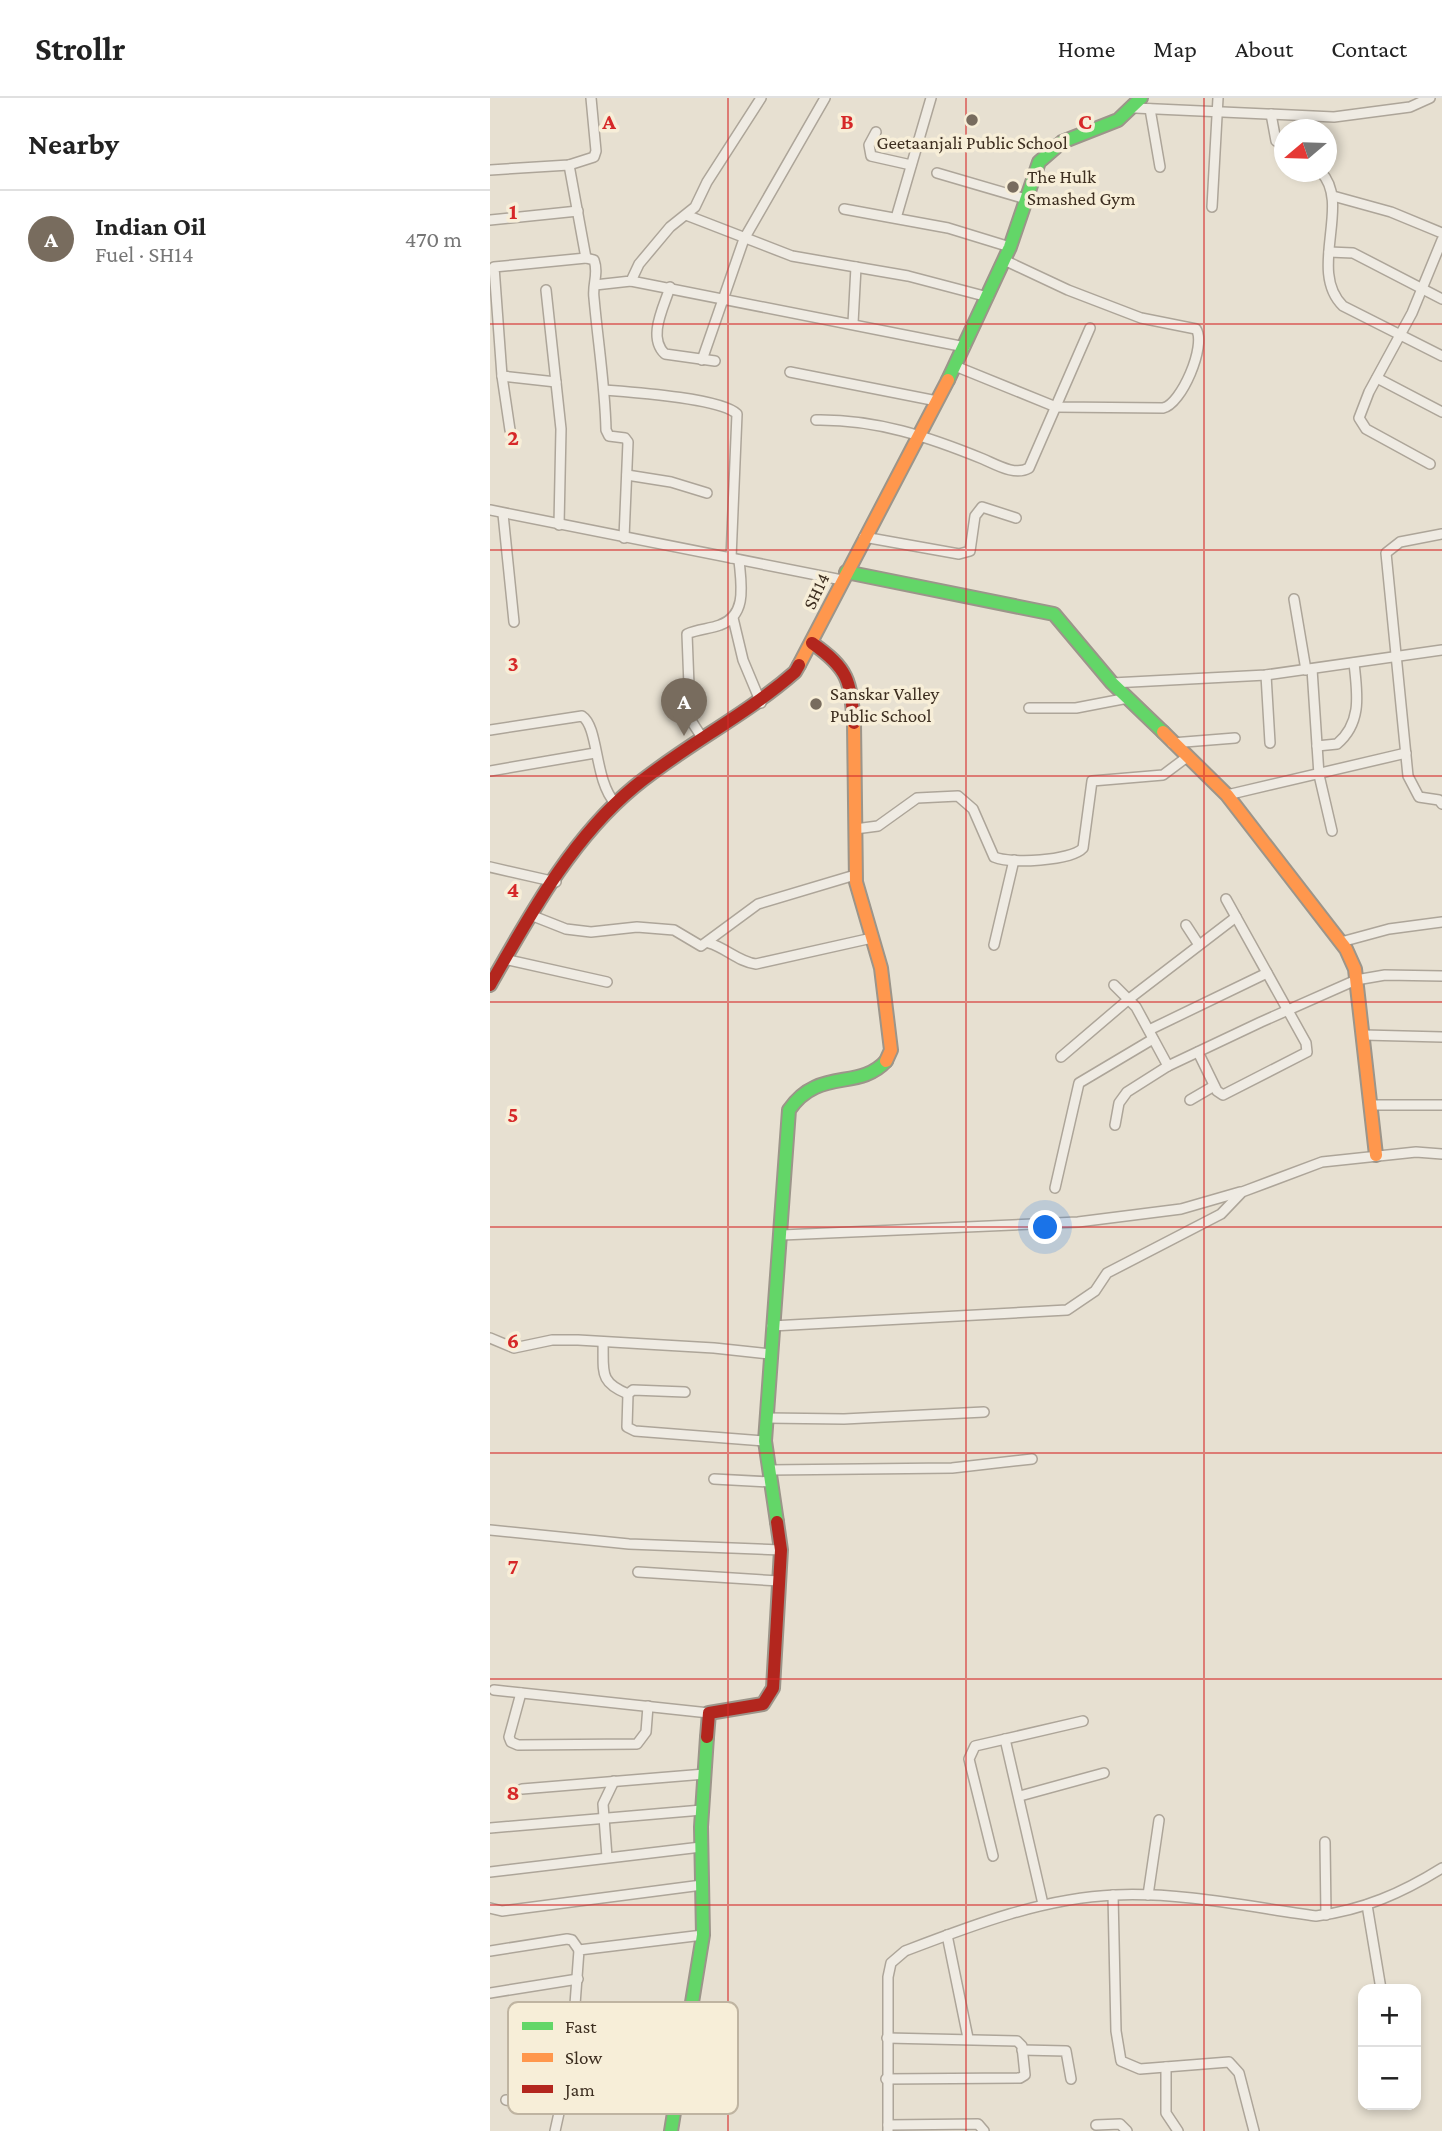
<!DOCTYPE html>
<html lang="en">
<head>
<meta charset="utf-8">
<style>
  :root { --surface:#fff; --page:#f2f2f2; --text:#222; --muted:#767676; --line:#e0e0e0; --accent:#786c5e }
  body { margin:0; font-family:"Crimson Pro",serif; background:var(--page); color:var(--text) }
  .controls { position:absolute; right:21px; bottom:21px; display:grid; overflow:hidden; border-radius:14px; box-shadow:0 4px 10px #0003 }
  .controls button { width:63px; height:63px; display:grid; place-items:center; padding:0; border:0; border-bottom:2px solid var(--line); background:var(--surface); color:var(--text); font:35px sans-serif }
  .compass { position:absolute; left:784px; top:21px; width:63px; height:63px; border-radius:50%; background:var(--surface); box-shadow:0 4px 10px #0003; rotate:251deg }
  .you { position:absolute; left:556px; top:1130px; width:24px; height:24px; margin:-18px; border:5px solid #fff; border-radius:50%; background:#1a73e8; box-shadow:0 0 0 10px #1a73e833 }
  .badge { display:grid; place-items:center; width:46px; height:46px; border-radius:50%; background:var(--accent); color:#fff; font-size:23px; font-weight:700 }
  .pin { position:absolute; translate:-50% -58px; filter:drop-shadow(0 2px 4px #0008) }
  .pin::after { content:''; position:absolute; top:37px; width:24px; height:21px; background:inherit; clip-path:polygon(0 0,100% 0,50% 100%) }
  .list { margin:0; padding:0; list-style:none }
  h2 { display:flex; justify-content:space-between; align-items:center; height:91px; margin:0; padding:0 28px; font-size:30px }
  h2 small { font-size:23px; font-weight:400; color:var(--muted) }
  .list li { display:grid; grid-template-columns:46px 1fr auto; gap:21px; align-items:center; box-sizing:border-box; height:98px; padding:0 28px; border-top:2px solid var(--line) }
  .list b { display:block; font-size:26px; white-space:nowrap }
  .list p { margin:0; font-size:23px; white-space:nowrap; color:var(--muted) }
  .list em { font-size:23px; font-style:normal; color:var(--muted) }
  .map { position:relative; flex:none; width:952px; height:2033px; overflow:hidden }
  header { display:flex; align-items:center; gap:42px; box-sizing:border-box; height:98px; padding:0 35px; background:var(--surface); border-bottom:2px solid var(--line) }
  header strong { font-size:33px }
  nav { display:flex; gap:38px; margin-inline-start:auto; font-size:24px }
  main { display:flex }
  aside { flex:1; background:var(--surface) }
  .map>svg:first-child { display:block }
</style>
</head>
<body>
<header>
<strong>Strollr</strong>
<nav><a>Home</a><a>Map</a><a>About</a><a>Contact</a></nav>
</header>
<main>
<aside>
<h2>Nearby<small></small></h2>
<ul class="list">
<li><span class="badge">A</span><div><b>Indian Oil</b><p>Fuel · SH14</p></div><em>470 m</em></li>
</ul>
</aside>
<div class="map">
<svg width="952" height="2033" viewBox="0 0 952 2033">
  <rect width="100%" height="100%" fill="#e7e0d1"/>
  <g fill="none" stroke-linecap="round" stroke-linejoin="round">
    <defs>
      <g id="street">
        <path d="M645,10L844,19L920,9L940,0"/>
        <path d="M660,11L670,69"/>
        <path d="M781,16L786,43L794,48"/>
        <path d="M386,34L379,47L381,58L421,67"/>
        <path d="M0,72L79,67L104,59L106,53L101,0"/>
        <path d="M831,74C862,106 817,173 853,208L952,258"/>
        <path d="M447,75L536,101"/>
        <path d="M843,98L901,114L952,135"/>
        <path d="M722,109L728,0"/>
        <path d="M354,111L458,130L520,149"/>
        <path d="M196,117L302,158L418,178L498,199"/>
        <path d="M406,120L441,0"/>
        <path d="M0,122L88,113"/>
        <path d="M839,154L863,155L952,201"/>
        <path d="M96,160L104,162C109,176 102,186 104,200C108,245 115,287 116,332L119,338L135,340L138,344L134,440"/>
        <path d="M141,183L475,249"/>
        <path d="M105,187L141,183L149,166L180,129L205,109L217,84L271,0"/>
        <path d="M180,189C174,209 157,239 175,256L225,263"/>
        <path d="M56,192L71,331L69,427"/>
        <path d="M363,225L366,169"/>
        <path d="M212,262L254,141L335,0"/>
        <path d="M465,268L566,309L673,310C691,307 717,247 706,231L651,220L578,192L514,162"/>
        <path d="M300,274L447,303"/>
        <path d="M12,278L66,284"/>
        <path d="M887,280L952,314"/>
        <path d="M115,292C140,294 231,300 247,316L241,460"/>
        <path d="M326,322C386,321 439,339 493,361C507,367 525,378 539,370L600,230"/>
        <path d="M20,332L12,278L4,169L96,160L79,67"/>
        <path d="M940,366L876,331L869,320L879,294L922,215L952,142"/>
        <path d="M137,377L181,384L217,395"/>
        <path d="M0,412L352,482"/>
        <path d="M13,416L24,524"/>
        <path d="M952,436L910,444L896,455L918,678L929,699L949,702L952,706"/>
        <path d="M374,439L469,456L480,453L485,418L492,409L526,420"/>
        <path d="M804,501L816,572"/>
        <path d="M243,520L253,562L271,605"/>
        <path d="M822,571L829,677L842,733"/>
        <path d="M776,577L780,645"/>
        <path d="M622,585L776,577L952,552"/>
        <path d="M539,610H586L638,600"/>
        <path d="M0,632L92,618C109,629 104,682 125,705"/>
        <path d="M213,641L202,624L200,614L197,536C207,531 220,531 230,527C258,517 251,485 249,462"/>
        <path d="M682,645L745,640"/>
        <path d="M827,648L847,646C873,624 867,594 864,565"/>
        <path d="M0,673L105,655"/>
        <path d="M737,697L916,655"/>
        <path d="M365,731L388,728L427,700L468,698L483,711L504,759C521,766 581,763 593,750L602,683L673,677L697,659"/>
        <path d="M0,769L66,784"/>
        <path d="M43,818L76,831L101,834L147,829L184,832L211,848L268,806L365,777"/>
        <path d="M696,827L709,847"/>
        <path d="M851,844L899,831L952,824"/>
        <path d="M219,845C236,850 249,864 266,866L382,840"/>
        <path d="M504,847L524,762"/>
        <path d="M14,861L117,884"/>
        <path d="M624,887L646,909L678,968"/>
        <path d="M659,932L777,875"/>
        <path d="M874,937L952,939"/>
        <path d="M708,954L727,993L733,997L817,954L816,945L736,801"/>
        <path d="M571,959L639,901L746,819"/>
        <path d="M700,1002L724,988"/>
        <path d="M881,1007H952"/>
        <path d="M625,1027L629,1005L637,994L678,968L771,924L866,882L895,877L952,878"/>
        <path d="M565,1090L589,985L663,941"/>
        <path d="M292,1137L588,1124L691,1111L750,1094"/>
        <path d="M282,1228L577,1212L605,1193L617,1175L731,1116L752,1094L832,1064L926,1054L952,1056"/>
        <path d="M0,1240L24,1250L62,1242H88L224,1250L280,1256"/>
        <path d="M113,1244C114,1273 108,1284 138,1296"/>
        <path d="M195,1294L143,1292L138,1296L137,1329L145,1333L275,1343"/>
        <path d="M276,1320L354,1321L494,1314"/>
        <path d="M279,1372L462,1370L542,1361"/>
        <path d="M224,1381L281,1384"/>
        <path d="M0,1432L139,1446L291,1452"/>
        <path d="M148,1474L289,1483"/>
        <path d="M4,1592L219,1615"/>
        <path d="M31,1595L19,1639L21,1644L28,1647L147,1646L156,1634L158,1608"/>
        <path d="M515,1641L553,1806"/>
        <path d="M32,1691L215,1676"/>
        <path d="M530,1698L614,1675"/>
        <path d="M0,1730L212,1712"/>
        <path d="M835,1744L836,1817"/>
        <path d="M503,1758L479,1661L485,1648L593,1623"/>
        <path d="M117,1759L113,1706L124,1683"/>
        <path d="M0,1774L211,1749"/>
        <path d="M623,1797L626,1933L631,1963L650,1971L739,1964L749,1975L764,2033"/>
        <path d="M658,1797L669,1722"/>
        <path d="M877,1807L891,1891"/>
        <path d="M0,1810L12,1813L212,1787"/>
        <path d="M457,1837L478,1940"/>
        <path d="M0,1853L77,1841L82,1842L89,1852"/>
        <path d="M0,1895L88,1881"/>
        <path d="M39,1923L86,1920"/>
        <path d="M532,1952L576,1953L581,1981"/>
        <path d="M32,1956L81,1961"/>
        <path d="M676,1969V2015L688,2033"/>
        <path d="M396,1981L530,1980L535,1977L532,1948L527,1943L397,1940"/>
        <path d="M16,2002L70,2011"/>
        <path d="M398,2027L488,2026L494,2033"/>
        <path d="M606,2027L630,2026L637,2033"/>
        <path d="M65,2033L81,1961L89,1852L213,1837"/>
        <path d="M398,2033V1879L401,1865L415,1853C483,1827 553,1800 625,1797C692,1794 760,1809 826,1818C873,1812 912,1795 952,1770"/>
      </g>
      <g id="fast">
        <path d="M458,282L520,149L549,64L572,44L628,22L651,0"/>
        <path d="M356,474L564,516L622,585L673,634"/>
        <path d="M287,1424L275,1343L299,1012C328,969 369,993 396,963"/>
        <path d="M181,2033L213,1837L211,1729L217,1639"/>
      </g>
      <g id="slow">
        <path d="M309,567L458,282"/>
        <path d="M364,625L366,784L391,870L401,952L396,963"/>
        <path d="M673,634L737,697L856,851L865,871L886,1057"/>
      </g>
      <g id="jam">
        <path d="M322,545C359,571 360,582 364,625"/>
        <path d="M0,887C40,817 81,741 144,689C195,647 255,618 305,574L309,567"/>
        <path d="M217,1639L219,1615L273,1606L283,1590L291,1452L287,1424"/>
      </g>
    </defs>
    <use href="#street" stroke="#ada599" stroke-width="12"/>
    <use href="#fast" stroke="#9c958a" stroke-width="16"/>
    <use href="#slow" stroke="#9c958a" stroke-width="16"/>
    <use href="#jam" stroke="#9c958a" stroke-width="16"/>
    <use href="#street" stroke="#efebe3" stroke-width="9"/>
    <use href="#fast" stroke="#63d668" stroke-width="12"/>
    <use href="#slow" stroke="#ff974d" stroke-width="12"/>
    <use href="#jam" stroke="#b3261e" stroke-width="12"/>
  </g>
  <path fill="none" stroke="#d62828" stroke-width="2" stroke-opacity="0.55" d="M238,0V2033M476,0V2033M714,0V2033M0,226H952M0,452H952M0,678H952M0,904H952M0,1129H952M0,1355H952M0,1581H952M0,1807H952"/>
  <g fill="#786c5e" stroke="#f7eed8" stroke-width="2.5">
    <circle cx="482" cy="22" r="7"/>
    <circle cx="523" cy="89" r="7"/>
    <circle cx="326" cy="606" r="7"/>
  </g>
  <g text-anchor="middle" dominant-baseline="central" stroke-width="7" stroke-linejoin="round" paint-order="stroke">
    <g font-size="19" fill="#3d2e20" stroke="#f7eed8" text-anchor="start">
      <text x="482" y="44" text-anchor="middle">Geetaanjali Public School</text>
      <text x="537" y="78">The Hulk<tspan x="537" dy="22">Smashed Gym</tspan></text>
      <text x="340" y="595">Sanskar Valley<tspan x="340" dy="22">Public School</tspan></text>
    </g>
    <g font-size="19" fill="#3d2e20" stroke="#f7eed8">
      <text transform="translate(326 493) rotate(-65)">SH14</text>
    </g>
  </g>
  <rect x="18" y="1904" width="230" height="112" rx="10" fill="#f7eed8" stroke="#bfb4a1" stroke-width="2"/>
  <rect x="32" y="1924" width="31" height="8" fill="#63d668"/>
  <rect x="32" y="1955" width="31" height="9" fill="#ff974d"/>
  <rect x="32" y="1987" width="31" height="8" fill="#b3261e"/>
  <g font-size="19" fill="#3d2e20">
    <text x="75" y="1935">Fast</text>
    <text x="75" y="1966">Slow</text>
    <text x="75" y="1998">Jam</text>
  </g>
  <g font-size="23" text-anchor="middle" font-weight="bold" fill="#d62828" stroke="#f7eed8" stroke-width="7" stroke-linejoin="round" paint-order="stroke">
    <text x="119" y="31">A</text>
    <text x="357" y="31">B</text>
    <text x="595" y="31">C</text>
    <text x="23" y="121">1</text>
    <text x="23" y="347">2</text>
    <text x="23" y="573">3</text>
    <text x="23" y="799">4</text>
    <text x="23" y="1024">5</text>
    <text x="23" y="1250">6</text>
    <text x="23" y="1476">7</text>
    <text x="23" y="1702">8</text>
  </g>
</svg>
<div class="controls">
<button>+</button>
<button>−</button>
</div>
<svg class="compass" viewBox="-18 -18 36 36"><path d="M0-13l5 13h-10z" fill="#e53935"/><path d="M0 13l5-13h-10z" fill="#767676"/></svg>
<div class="you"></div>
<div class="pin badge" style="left:194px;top:638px">A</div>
</div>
</main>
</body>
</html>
